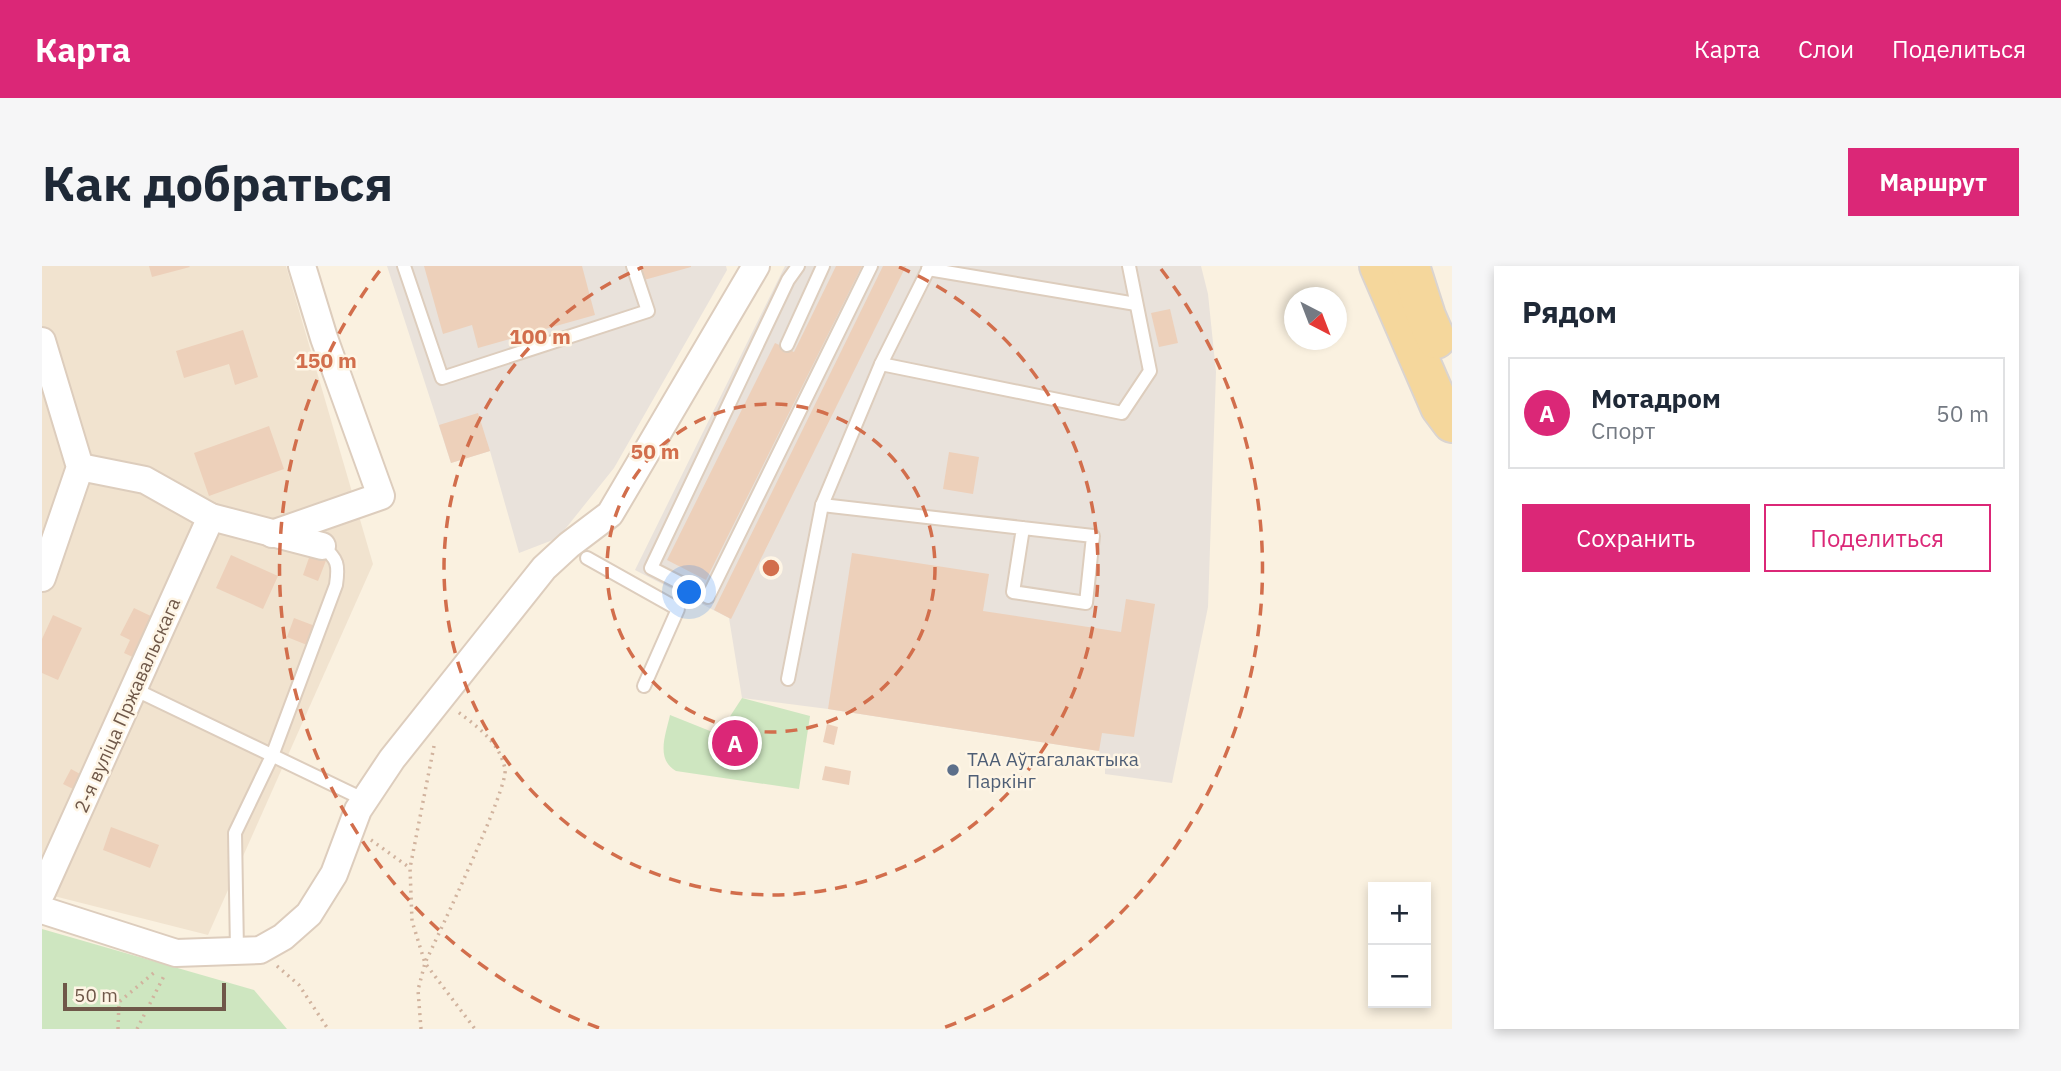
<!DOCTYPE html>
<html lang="ru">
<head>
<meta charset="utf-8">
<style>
  :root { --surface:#fff; --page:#f6f6f7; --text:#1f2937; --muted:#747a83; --line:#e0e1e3; --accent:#db2777 }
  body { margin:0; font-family:"IBM Plex Sans",sans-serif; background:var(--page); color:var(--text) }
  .controls { position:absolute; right:21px; bottom:21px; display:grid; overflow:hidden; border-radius:0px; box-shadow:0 4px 10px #0003 }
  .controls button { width:63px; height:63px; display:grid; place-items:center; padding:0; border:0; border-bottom:2px solid var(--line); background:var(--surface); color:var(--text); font:35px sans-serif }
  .compass { position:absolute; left:1242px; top:21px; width:63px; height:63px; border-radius:50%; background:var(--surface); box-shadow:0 4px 10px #0003; rotate:138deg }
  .scale { position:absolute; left:21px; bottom:18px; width:163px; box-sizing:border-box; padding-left:7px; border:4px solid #6f5849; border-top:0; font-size:19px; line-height:24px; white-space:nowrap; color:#6f5849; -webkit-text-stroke:5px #fef5e5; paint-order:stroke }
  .you { position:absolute; left:648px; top:327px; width:24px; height:24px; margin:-18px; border:5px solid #fff; border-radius:50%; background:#1a73e8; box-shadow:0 0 0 10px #1a73e833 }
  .badge { display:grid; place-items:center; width:46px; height:46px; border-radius:50%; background:var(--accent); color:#fff; font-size:23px; font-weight:700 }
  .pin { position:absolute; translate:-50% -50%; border:4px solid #fff; box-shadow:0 2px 7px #0006 }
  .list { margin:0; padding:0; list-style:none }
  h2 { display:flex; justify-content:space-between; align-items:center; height:91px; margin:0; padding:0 28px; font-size:30px }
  h2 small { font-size:23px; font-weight:400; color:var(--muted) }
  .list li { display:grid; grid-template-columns:46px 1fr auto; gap:21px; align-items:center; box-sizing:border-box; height:112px; margin:0 14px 14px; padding:0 14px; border:2px solid var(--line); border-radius:0px }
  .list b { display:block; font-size:26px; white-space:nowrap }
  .list p { margin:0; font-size:23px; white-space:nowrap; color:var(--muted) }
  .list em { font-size:23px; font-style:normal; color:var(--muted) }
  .actions { display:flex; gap:14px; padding:21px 28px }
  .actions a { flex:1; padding:16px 0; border:2px solid var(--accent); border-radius:0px; text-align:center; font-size:24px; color:var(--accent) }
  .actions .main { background:var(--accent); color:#fff }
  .map { position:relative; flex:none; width:1410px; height:763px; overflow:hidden; border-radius:0px }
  header { display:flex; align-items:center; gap:42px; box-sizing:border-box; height:98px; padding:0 35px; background:var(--accent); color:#fff }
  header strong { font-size:33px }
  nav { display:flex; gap:38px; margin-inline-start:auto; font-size:24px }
  .intro { display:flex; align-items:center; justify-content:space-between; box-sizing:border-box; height:168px; padding:0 42px }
  h1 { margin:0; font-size:49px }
  .button { padding:18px 32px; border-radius:0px; background:var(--accent); color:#fff; font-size:24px; font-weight:700 }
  main { display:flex; gap:42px; padding:0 42px }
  aside { flex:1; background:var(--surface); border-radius:0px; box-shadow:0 4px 10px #0003 }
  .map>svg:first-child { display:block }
</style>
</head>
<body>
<header>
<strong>Карта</strong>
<nav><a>Карта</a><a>Слои</a><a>Поделиться</a></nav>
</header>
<div class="intro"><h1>Как добраться</h1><a class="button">Маршрут</a></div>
<main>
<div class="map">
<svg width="1410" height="763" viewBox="0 0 1410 763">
  <rect width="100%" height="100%" fill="#faf1e0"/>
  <path fill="#f1e3cf" d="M0,0H244L331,298L166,669L0,627Z"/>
  <g fill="#e9e2db">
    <path d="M345,0H684L685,4L572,202L516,272L477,287L448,185L409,197Z"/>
    <path d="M743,0H1159L1166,28L1174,106L1166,341L1130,517L1063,508V501L1057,485L786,443L700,432L687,352L593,304Z"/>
  </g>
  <g fill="#cee6c0">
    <path d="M700,432L768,450L757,523L634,505C613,493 624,468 628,449L673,467L685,455Z"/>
    <path d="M0,663L212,724L245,763H0Z"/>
  </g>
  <g fill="#edd0ba">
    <path d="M107,0H147L148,1L110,11Z"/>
    <path d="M382,0H540L553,49L436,82L430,59L401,68Z"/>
    <path d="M598,0H649V1L602,14Z"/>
    <path d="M794,0H820L664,314L625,294L733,77L752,86Z"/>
    <path d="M841,0H864L689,353L672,344Z"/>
    <path d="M1128,43L1136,77L1117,81L1109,47Z"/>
    <path d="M201,64L216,111L193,119L187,98L142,112L134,85Z"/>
    <path d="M436,147L448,185L409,197L397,159Z"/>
    <path d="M227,160L242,203L167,230L152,187Z"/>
    <path d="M907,186L937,191L931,228L901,223Z"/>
    <path d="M269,286L285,292L276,315L261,309Z"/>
    <path d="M810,287L947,308L941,345L1079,366L1084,333L1113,338L1092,471L1060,467L1057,485L786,443Z"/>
    <path d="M189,289L236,310L221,343L174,322Z"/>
    <path d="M92,342L115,353L95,393L82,387L88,374L78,369Z"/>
    <path d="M11,349L40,362L16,414L0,407V373Z"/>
    <path d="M252,352L273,360L265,379L245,371Z"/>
    <path d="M785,458L796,461L792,479L781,476Z"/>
    <path d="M783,500L809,505L807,519L780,514Z"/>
    <path d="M29,503L40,509L33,524L21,518Z"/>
    <path d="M69,561L117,579L108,602L61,584Z"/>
  </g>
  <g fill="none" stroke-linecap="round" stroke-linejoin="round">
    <defs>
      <g id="lane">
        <path d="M362,0L400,112L606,45L591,0"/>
        <path d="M756,0L746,14L609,302L666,331L829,0"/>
        <path d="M886,3L1094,38"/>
        <path d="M745,79L781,0"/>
        <path d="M839,98L1080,147L1108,105L1087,0"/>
        <path d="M780,239L1051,270L1044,337L971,326L981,262"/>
        <path d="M545,292L636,343L602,420"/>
        <path d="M746,413L780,239L839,98L888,0"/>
        <path d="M92,423L323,534"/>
        <path d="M195,685L193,567L230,490L294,319C297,299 296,293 280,280"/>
      </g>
      <g id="street">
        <path d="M0,75L38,201L0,312"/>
        <path d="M38,201L103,214L169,251L280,280"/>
        <path d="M230,268L339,230L282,72L260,0"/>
        <path d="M0,626L169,251"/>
        <path d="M0,644L134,687L218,684L241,671L267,648L292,608L316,544L350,493L502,302L527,279L568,248L714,0"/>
      </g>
      <g id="primary">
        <path d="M1337,0L1398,141L1410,157"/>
        <path d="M1368,0L1384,50L1394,73"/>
      </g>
    </defs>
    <use href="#lane" stroke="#ddcdbd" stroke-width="16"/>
    <use href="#street" stroke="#ddcdbd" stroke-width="30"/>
    <use href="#primary" stroke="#dad4d0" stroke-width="42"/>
    <g stroke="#d1b39e" stroke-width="3.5" stroke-dasharray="2 5" stroke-linecap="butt">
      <path d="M392,480L368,602L370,655L383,697L433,763"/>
      <path d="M329,574L368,602"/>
      <path d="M235,700L257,719L286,763"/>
      <path d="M76,763L77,736L114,705"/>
      <path d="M95,763L123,708"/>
      <path d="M379,763L376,724L383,697C396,669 467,521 463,503C458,477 436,461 416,446"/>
    </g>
    <use href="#lane" stroke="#fff" stroke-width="12"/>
    <use href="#street" stroke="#fff" stroke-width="26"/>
    <use href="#primary" stroke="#f5d79c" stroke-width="38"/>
  </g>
  <g fill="none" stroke="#d26e4c" stroke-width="3.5" stroke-dasharray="12 9">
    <circle cx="729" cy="302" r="164"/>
    <path d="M857 1A327 327 0 1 1 601 1"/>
    <path d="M557 762A491 491 0 0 1 339 3M1119 3A491 491 0 0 1 901 762"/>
  </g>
  <circle fill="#5c6f8a" stroke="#fef5e5" stroke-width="2.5" cx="911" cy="504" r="7"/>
  <g text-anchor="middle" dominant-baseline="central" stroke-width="5" stroke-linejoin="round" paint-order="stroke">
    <g font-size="19" fill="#6f5849" stroke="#fef5e5">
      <text transform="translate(85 439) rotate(-66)">2-я вуліца Пржавальскага</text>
    </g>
    <g font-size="19" fill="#4e5e75" stroke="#fef5e5" text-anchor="start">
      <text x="925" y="493">ТАА Аўтагалактыка<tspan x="925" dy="22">Паркінг</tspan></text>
    </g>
  </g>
  <circle cx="729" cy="302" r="10" fill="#d26e4c" stroke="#fef5e5" stroke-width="3.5"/>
  <g font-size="21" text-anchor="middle" font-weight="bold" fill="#d26e4c" stroke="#fef5e5" stroke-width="5" stroke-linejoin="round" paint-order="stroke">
    <text x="498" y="78">100 m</text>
    <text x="284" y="102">150 m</text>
    <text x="613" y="193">50 m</text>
  </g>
</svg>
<div class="controls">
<button>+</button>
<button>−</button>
</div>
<svg class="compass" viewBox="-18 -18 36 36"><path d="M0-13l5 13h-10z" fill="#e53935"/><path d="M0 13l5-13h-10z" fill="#747a83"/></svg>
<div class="scale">50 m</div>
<div class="you"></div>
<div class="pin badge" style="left:693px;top:477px">A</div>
</div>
<aside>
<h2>Рядом<small></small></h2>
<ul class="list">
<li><span class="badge">A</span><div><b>Мотадром</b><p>Спорт</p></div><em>50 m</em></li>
</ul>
<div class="actions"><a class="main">Сохранить</a><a>Поделиться</a></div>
</aside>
</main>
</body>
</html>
